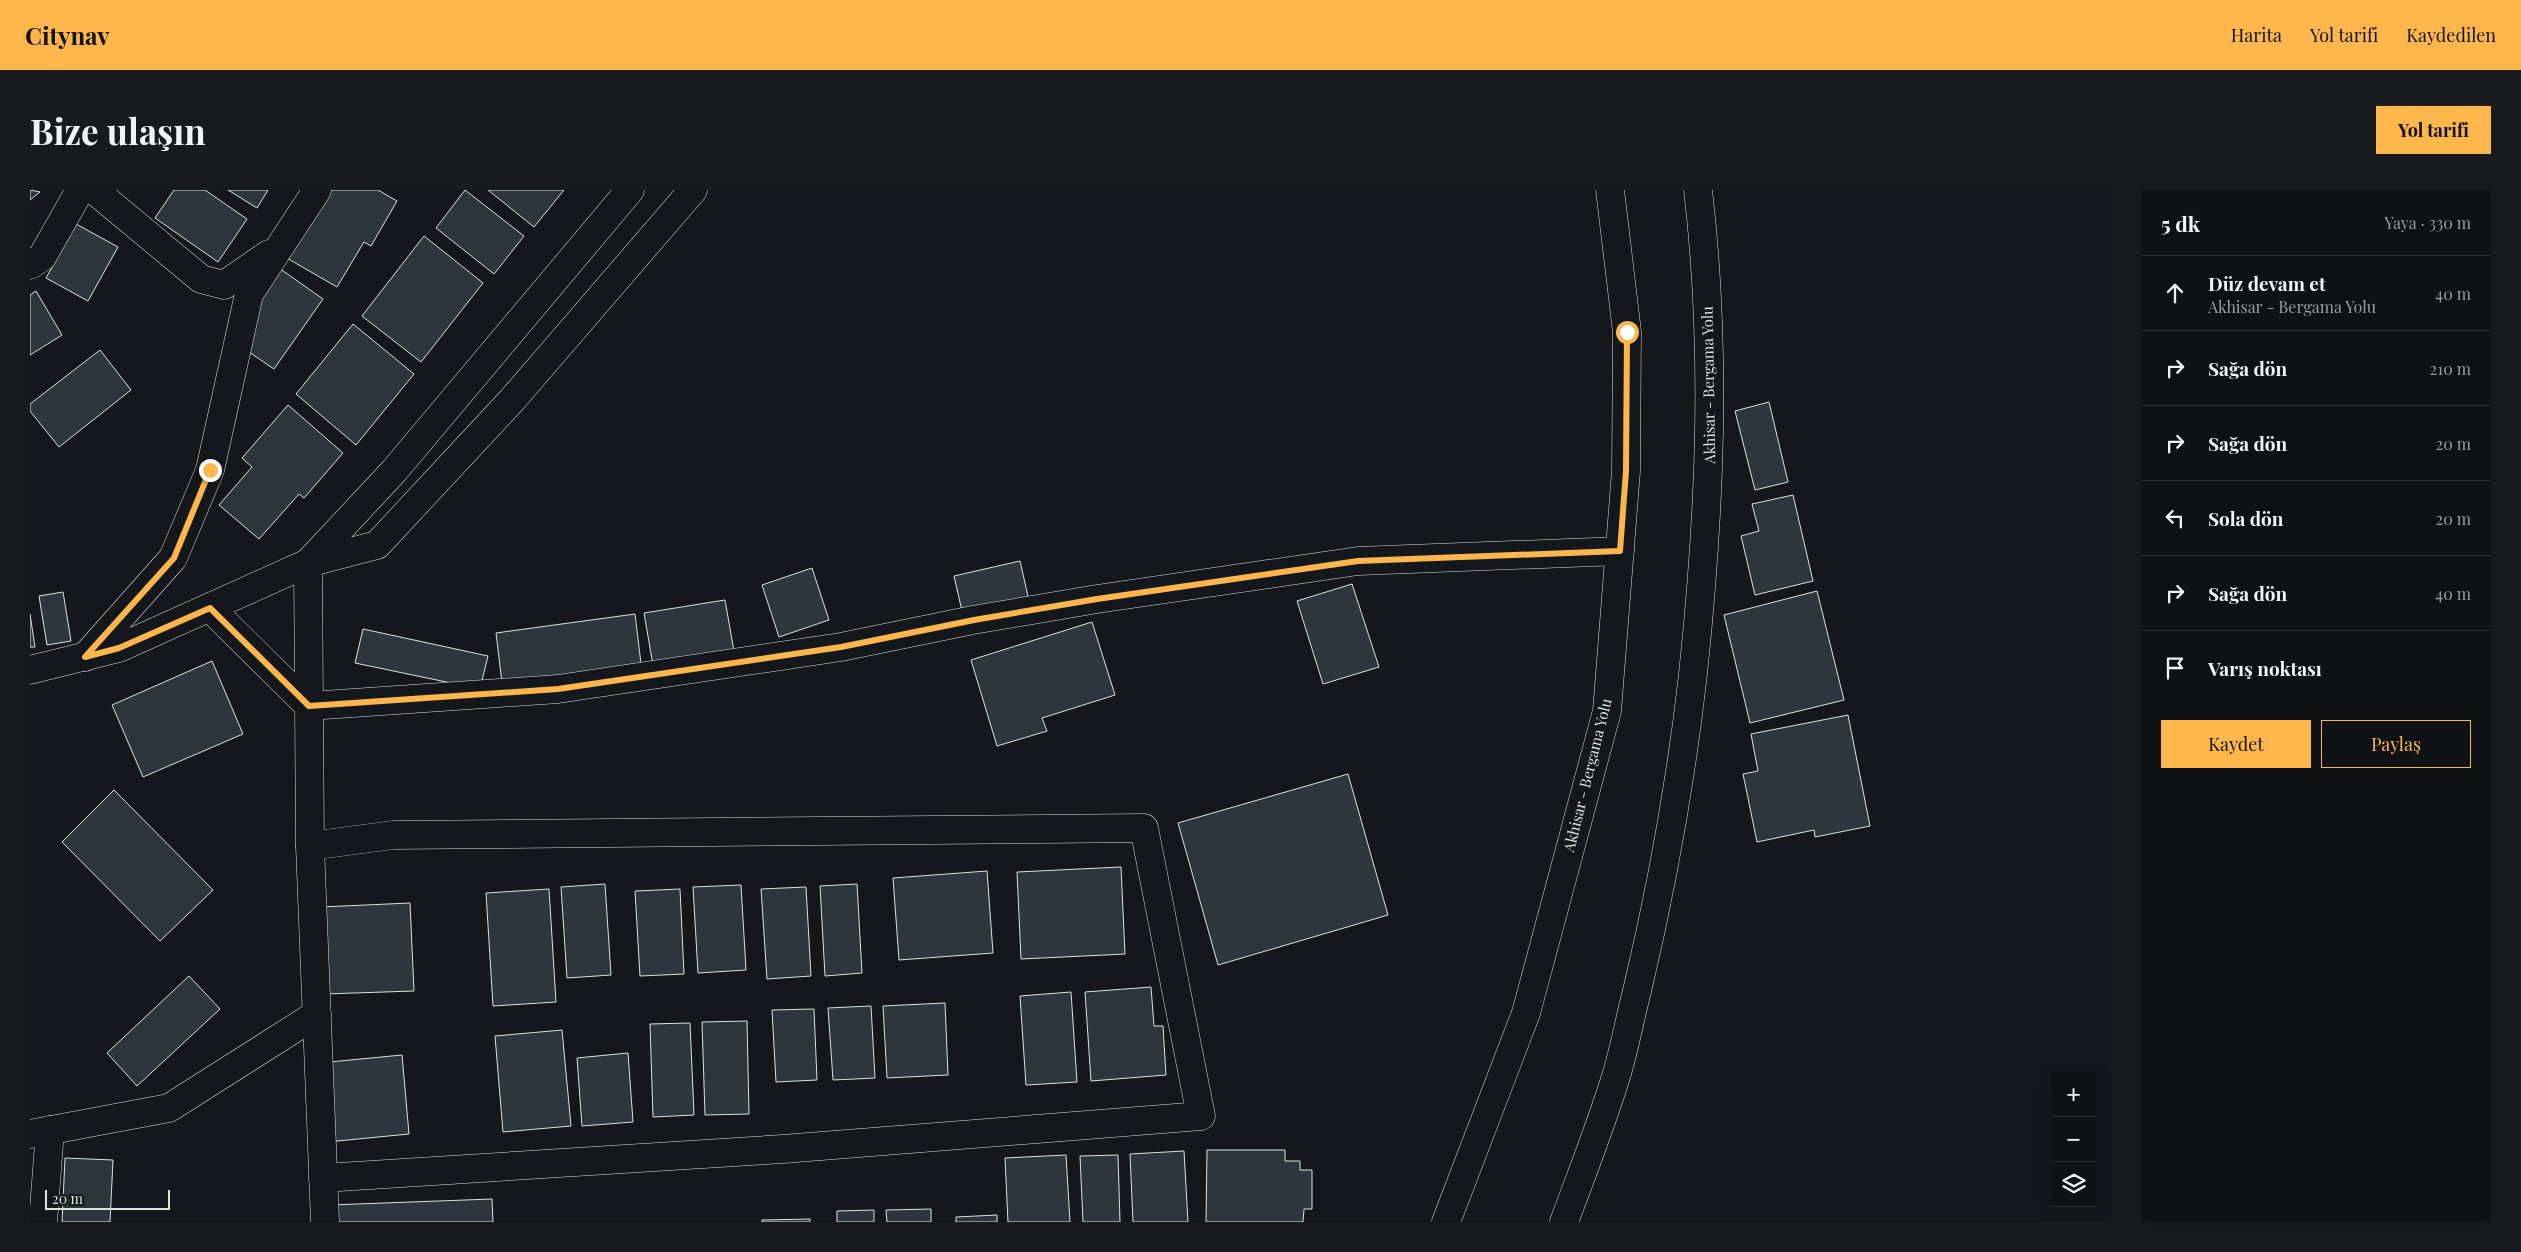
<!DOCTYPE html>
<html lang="tr">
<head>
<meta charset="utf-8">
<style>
  :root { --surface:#0f1215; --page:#181b1e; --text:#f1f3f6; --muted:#9b9ea0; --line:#2f3234; --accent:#ffb74d }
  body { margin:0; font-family:"Playfair Display",serif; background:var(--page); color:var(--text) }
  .controls { position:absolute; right:15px; bottom:15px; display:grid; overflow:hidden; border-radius:0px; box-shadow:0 5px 20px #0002 }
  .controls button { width:45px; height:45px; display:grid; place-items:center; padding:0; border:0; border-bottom:1px solid var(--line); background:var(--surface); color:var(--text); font:25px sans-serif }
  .scale { position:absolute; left:15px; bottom:12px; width:125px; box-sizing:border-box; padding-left:5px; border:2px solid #d8e6dc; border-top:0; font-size:14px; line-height:18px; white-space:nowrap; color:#d8e6dc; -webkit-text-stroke:4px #14181c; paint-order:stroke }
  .stop { position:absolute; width:15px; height:15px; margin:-11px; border:4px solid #ffb74d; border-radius:50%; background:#fff }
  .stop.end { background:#ffb74d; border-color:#fff; box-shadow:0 1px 5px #0008 }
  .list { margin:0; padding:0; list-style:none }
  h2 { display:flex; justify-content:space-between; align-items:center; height:65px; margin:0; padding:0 20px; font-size:21px }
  h2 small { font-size:16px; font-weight:400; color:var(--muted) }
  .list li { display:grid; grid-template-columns:32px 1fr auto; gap:15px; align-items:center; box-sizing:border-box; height:75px; padding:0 20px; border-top:1px solid var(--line) }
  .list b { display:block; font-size:19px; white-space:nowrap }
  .list p { margin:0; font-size:16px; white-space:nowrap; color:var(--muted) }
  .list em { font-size:16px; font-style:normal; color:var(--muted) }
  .actions { display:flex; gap:10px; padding:15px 20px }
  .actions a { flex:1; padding:11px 0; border:1px solid var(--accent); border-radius:0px; text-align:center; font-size:18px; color:var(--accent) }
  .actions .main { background:var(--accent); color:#111 }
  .icon { flex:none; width:28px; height:28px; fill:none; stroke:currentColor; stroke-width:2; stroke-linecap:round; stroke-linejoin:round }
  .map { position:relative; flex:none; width:2081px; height:1032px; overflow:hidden; border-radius:0px }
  header { display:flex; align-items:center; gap:30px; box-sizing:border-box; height:70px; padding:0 25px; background:var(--accent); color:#111 }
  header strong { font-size:24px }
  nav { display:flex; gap:28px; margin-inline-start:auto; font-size:18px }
  .intro { display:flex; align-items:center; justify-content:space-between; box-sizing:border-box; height:120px; padding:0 30px }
  h1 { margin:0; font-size:35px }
  .button { padding:12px 22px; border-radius:0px; background:var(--accent); color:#111; font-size:18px; font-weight:700 }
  main { display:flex; gap:30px; padding:0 30px }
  aside { flex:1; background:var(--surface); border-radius:0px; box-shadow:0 5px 20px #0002 }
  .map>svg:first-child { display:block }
</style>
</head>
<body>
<header>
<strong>Citynav</strong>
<nav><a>Harita</a><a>Yol tarifi</a><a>Kaydedilen</a></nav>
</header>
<div class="intro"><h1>Bize ulaşın</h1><a class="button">Yol tarifi</a></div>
<main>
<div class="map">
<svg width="2081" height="1032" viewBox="0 0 2081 1032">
  <rect width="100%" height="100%" fill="#14181c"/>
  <g fill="#2c363c" stroke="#d8e6dc">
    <path d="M0,0L10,2L0,10Z"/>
    <path d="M144,0H175L217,29L188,72L125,28Z"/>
    <path d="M198,0H238L227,18Z"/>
    <path d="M294,0H348L367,11L341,56L334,52L307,97L255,67Z"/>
    <path d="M435,0L494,46L464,84L406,38Z"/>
    <path d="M458,0H534L504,37Z"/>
    <path d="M46,34L88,57L58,111L16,88Z"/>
    <path d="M394,46L453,93L391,172L332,126Z"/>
    <path d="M249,78L293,109L244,179L216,160V126Z"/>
    <path d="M6,101L32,145L0,165V105Z"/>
    <path d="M323,134L384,184L326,255L266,204Z"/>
    <path d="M70,160L101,200L29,257L0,221V214Z"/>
    <path d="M1739,212L1758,292L1725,300L1705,221Z"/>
    <path d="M258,215L313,263L274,308L269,304L229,349L189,315L222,277L212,268Z"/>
    <path d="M1763,305L1783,391L1725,405L1711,346L1729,341L1722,314Z"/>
    <path d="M990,371L1000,415L934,430L924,386Z"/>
    <path d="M782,378L799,430L749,447L732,395Z"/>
    <path d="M1322,394L1349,477L1293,494L1267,411Z"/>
    <path d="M1787,401L1814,510L1720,533L1694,425Z"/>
    <path d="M33,402L41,451L17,455L9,406Z"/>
    <path d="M695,410L705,467L624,481L614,423Z"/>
    <path d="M0,424L5,457H0Z"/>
    <path d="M605,424L612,482L473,501L466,443Z"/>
    <path d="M1062,432L1085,505L1012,528L1017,541L967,556L941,470Z"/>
    <path d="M333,439L458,466L450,499L325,473Z"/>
    <path d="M182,471L213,544L113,587L82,515Z"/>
    <path d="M1818,525L1840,636L1785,647L1784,640L1727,652L1713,584L1728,581L1721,544Z"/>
    <path d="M1318,584L1358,725L1188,775L1148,633Z"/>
    <path d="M84,600L183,700L130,751L32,652Z"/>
    <path d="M1091,677L1095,764L991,769L987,682Z"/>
    <path d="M957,681L963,763L869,770L863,688Z"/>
    <path d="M575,694L581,785L537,788L531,697Z"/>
    <path d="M827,694L832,783L795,786L790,696Z"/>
    <path d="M711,695L716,780L668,783L663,697Z"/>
    <path d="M776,697L781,786L737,789L731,699Z"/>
    <path d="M519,699L526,812L463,816L456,703Z"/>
    <path d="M650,699L654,784L610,786L605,701Z"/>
    <path d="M380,713L384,801L294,804L291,717Z"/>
    <path d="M159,786L190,819L107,896L77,863Z"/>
    <path d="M1121,797L1124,836H1133L1136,885L1061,891L1055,802Z"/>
    <path d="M1041,802L1047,892L996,895L990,806Z"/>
    <path d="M915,813L918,885L857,888L853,816Z"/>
    <path d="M841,816L845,888L803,890L798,818Z"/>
    <path d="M784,819L787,890L746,892L742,820Z"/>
    <path d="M717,831L719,924L675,925L672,832Z"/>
    <path d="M660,833L664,925L623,927L620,834Z"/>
    <path d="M532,840L541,936L473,942L465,846Z"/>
    <path d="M598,863L603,932L552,936L547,868Z"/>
    <path d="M372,865L379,944L297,952L289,873Z"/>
    <path d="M1177,960H1255V971H1270V980H1282V1019H1274L1273,1032H1176Z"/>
    <path d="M1154,961L1158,1032H1103L1100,964Z"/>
    <path d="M1036,965L1040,1032H978L975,968Z"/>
    <path d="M1088,965L1090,1032H1053L1050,966Z"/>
    <path d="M35,968L83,970L80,1032H32Z"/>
    <path d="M462,1009L463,1032H300V1015Z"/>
    <path d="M901,1019V1032H857L856,1020Z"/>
    <path d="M844,1020V1032H807V1021Z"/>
    <path d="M967,1025V1032H926V1027Z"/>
    <path d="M780,1029V1032H732V1030Z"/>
  </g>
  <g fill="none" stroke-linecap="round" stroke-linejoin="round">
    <defs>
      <g id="minor">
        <path d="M64,0L171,89L194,95L239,64"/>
        <path d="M0,75L12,67L50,0"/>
        <path d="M180,418L279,516L528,499L811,457L943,430L1067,409L1328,371L1590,361"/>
        <path d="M55,467L143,368L180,280L219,104L287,0"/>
        <path d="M0,480L89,458L278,373L347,355L482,210L663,0"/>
        <path d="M280,656L363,645L1114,638L1171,926L753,959L293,988"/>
        <path d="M0,944L139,918L287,824"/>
        <path d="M13,1032L20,940"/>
        <path d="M295,1032L280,656L278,373L364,281L600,0"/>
      </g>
      <g id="major">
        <path d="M1416,1032L1496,823L1577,521L1596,281L1597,142L1580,0"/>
        <path d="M1534,1032C1552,983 1572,933 1587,883C1595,856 1600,828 1607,801C1632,696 1651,591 1663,484C1680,323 1687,161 1668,0"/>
      </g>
    </defs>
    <use href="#minor" stroke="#d8e6dc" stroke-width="29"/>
    <use href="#major" stroke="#d8e6dc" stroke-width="29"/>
    <use href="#minor" stroke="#14181c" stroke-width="28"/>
    <use href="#major" stroke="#14181c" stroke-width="28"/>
  </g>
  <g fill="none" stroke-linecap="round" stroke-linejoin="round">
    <path stroke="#ffb74d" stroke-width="6" d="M180,280L144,368L55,467L89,458L180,418L279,516L528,499L811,457L944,430L1067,409L1328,371L1590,361L1596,281L1597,142"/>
  </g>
  <g text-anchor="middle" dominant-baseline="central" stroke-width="4" stroke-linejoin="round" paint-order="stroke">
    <g font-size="15" fill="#d8e6dc" stroke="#14181c">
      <text transform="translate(1678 195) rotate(-91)">Akhisar - Bergama Yolu</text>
      <text transform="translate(1557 585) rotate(-76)">Akhisar - Bergama Yolu</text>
    </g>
  </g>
</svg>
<div class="controls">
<button>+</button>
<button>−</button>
<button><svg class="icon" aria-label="layers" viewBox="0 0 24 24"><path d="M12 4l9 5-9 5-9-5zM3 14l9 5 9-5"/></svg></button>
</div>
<div class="scale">20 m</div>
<div class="stop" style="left:1597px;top:142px"></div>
<div class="stop end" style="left:180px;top:280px"></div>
</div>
<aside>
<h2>5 dk<small>Yaya · 330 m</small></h2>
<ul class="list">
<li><svg class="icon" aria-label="ahead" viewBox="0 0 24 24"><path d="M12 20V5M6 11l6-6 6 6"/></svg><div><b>Düz devam et</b><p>Akhisar - Bergama Yolu</p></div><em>40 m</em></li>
<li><svg class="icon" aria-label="right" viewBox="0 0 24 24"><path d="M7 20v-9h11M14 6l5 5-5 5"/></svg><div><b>Sağa dön</b></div><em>210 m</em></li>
<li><svg class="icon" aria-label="right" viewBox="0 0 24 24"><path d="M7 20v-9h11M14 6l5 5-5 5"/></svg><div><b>Sağa dön</b></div><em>20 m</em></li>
<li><svg class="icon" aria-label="left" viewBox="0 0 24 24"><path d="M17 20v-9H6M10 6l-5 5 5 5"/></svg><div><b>Sola dön</b></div><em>20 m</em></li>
<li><svg class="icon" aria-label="right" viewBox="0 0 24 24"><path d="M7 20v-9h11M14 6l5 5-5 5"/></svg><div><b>Sağa dön</b></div><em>40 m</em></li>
<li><svg class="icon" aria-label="arrive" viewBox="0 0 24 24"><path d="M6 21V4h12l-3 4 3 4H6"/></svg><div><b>Varış noktası</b></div></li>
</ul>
<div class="actions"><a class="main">Kaydet</a><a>Paylaş</a></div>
</aside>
</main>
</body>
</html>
